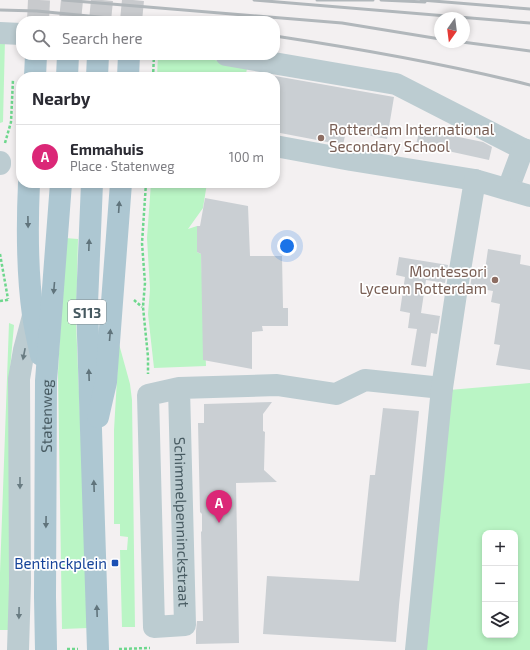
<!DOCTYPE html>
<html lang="en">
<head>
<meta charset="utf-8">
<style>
  :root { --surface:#fff; --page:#f7f7f7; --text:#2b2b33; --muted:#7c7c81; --line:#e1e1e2; --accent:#db2777 }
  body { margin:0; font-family:"Exo 2",sans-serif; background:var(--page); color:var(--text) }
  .controls { position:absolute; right:12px; bottom:12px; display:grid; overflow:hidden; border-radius:8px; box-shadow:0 2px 6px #0003 }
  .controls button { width:36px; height:36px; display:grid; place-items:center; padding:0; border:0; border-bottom:1px solid var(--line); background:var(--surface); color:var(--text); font:20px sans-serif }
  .compass { position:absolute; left:434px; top:12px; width:36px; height:36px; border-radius:50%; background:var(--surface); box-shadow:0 2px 6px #0003; rotate:194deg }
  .you { position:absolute; left:287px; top:246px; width:14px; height:14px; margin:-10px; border:3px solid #fff; border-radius:50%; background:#1a73e8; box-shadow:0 0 0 6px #1a73e833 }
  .badge { display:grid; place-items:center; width:26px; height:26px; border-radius:50%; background:var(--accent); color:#fff; font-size:13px; font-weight:700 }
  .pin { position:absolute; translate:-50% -33px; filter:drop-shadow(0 1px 2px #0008) }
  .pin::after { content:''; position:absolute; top:21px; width:14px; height:12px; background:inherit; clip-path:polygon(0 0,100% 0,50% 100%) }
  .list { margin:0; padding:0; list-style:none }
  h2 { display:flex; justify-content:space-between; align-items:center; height:52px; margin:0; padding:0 16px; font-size:17px }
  h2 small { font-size:13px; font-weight:400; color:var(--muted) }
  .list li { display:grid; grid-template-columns:26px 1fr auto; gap:12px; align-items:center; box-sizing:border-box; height:64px; padding:0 16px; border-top:1px solid var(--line) }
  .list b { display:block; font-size:15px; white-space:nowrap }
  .list p { margin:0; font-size:13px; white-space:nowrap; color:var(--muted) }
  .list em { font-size:13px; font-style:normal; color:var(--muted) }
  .icon { flex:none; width:22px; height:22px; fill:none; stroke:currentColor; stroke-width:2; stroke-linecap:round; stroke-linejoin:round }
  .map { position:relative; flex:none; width:530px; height:650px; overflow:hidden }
  .search { position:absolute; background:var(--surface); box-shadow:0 2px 6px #0003; left:16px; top:16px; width:264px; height:44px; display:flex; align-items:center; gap:10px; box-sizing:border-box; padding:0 14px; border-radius:16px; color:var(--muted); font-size:15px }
  .panel { position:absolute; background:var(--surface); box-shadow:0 2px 6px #0003; left:16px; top:72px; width:264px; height:116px; border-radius:16px }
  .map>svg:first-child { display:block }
</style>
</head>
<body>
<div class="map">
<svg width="530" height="650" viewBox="0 0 530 650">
  <rect width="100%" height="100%" fill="#f3f0f1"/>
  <g fill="#baf5c5" fill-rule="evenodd">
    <path d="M0,39H5L3,122L0,123Z"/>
    <path d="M158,55H197L247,69L245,77H157Z"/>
    <path d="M151,183H207L203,208L188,229L197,226V252L201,254L206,366L154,368L148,314L150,289L147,238Z"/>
    <path d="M65,238L78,239L76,322L89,628L62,629L58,373Z"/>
    <path d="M9,323L14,325L10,370L11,630H0V573Z"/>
    <path d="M119,344L130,384L132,400L135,627H122L120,550H127L128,537L120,536V524H114V430Z"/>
    <path d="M530,383V650H426L449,390ZM485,533H515V635H485Z"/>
  </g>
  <g fill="#cacfd3">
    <path d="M275,76L394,97L387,139L346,131L343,145L275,132Z"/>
    <path d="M420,129L483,142L492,147L489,160L416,144Z"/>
    <path d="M205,198L248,206L250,256H282L283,308H288V326H262L263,331L252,332V369L203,360L201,254L197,252V226H200Z"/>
    <path d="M488,249L521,255L520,264L530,266V370L496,365L500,345L494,344L500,304L491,302L493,291L470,287L473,269L485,270Z"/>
    <path d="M399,257L448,265L445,283L426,280L421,313L440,316L437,334L431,333L426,367L411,365L417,329L408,328L410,313L400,311L405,277L396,275Z"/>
    <path d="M272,402L263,414V431L265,432L264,470L277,482L236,483L239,643L196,644V631L197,621H203L201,532L202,531V514L200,512L198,423H204V404Z"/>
    <path d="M383,408L419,411L399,605L396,642L263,634L267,576L359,581L370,475H375Z"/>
  </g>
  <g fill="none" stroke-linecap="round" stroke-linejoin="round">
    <g stroke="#c8cacd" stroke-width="22" stroke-dasharray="22 11" stroke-linecap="butt">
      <path d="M38,21L39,0"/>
      <path d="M70,21L72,0"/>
      <path d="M100,21L102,0"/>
      <path d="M131,21L133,0"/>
    </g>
    <g stroke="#6ed78d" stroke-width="2.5" stroke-dasharray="3 2" stroke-linecap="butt">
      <path d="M153,77L154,55"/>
      <path d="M5,143L11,122L13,79"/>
      <path d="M20,156L21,142"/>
      <path d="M146,183L142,243L145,283L143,307L148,357V374"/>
      <path d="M0,254L8,299"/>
      <path d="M134,300L142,307"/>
      <path d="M0,301L7,300L9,298"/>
      <path d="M67,649H78"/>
      <path d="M119,649L150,648"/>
    </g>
    <g stroke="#bcccd1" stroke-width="22">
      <path d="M0,33L21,34"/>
      <path d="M226,55L396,84L523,149"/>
      <path d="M275,146L351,160L475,180"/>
      <path d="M0,162V164"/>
      <path d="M508,189L523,149L530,151"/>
      <path id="s1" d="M179,388L185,625L154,627L148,395L179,388L277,385L336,394L365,380L442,388"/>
      <path d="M18,650L20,583L19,379L24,350L33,316"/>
      <path d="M416,650L442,388L456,294L475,180L530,196"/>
    </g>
    <g stroke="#adc7d2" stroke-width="22">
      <path d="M35,77L36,55"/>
      <path d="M67,77L68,55"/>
      <path d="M97,77L98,55"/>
      <path d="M128,77L129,55"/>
      <path d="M29,183C27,227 27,272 33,315C35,329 38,342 41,355"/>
      <path d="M92,183L87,304L98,650"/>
      <path d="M98,417L106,382L121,183"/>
      <path id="s2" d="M46,650L45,597L46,381L61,183"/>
    </g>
    <g stroke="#b1b7bb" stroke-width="3">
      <path d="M63,0L342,23L440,39"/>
      <path d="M254,0L530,23"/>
      <path d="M317,0H373"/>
      <path d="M381,0L425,2"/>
      <path d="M421,0L530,9"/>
      <path d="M0,10L37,11L140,21"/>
      <path d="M275,36C361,49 446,64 530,85"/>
      <path d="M462,42L530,51"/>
    </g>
  </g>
  <defs><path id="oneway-solid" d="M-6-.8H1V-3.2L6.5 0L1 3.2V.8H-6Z"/></defs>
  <g fill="#60747c">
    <use href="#oneway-solid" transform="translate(119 207) rotate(-86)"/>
    <use href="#oneway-solid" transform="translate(28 222) rotate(89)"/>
    <use href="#oneway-solid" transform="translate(89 245) rotate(-88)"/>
    <use href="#oneway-solid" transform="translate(54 288) rotate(95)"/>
    <use href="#oneway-solid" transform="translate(110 335) rotate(-85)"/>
    <use href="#oneway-solid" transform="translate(89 375) rotate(-92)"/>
    <use href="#oneway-solid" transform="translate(94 486) rotate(-92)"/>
    <use href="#oneway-solid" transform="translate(46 522) rotate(91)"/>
    <use href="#oneway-solid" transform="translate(97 611) rotate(-92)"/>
  </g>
  <g fill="#697c82">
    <use href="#oneway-solid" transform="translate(24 354) rotate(101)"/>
    <use href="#oneway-solid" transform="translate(20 483) rotate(90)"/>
    <use href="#oneway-solid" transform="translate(19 613) rotate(91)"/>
  </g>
  <g fill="#8d6e63" stroke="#fff" stroke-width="1.5">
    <circle cx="321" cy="138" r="4"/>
    <circle cx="495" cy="280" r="4"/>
  </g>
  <rect fill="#1a4fb4" stroke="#fff" stroke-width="1.5" x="111" y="559" width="8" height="8" rx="2"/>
  <g text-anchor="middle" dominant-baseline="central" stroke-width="3.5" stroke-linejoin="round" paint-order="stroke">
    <rect fill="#fff" stroke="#7e8b90" stroke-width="1" x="68" y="300" width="38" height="24" rx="3"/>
    <g font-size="14" font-weight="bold" fill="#465960">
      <text x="87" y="312">S113</text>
    </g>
    <g font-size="15" fill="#785e54" stroke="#fff" text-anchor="start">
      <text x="329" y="129">Rotterdam International<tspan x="329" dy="17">Secondary School</tspan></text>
      <text x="487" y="271" text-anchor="end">Montessori<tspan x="487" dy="17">Lyceum Rotterdam</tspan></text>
    </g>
    <g font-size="15" fill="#465960" stroke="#fff">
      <text stroke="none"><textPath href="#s2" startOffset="234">Statenweg</textPath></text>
      <text stroke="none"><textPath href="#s1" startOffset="134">Schimmelpenninckstraat</textPath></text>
    </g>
    <g font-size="15" fill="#164399" stroke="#fff" text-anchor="end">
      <text x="107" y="563">Bentinckplein</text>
    </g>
  </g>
</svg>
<div class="controls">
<button>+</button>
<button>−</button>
<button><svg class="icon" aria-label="layers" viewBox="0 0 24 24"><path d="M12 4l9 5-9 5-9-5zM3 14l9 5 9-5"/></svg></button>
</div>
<svg class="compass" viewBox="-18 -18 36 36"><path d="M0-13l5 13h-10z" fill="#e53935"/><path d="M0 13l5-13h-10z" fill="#7c7c81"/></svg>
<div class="you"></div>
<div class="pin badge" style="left:219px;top:523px">A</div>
<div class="search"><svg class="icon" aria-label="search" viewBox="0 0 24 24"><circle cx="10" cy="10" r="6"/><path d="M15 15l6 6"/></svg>Search here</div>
<section class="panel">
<h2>Nearby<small></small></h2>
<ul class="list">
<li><span class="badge">A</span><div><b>Emmahuis</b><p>Place · Statenweg</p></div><em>100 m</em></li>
</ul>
</section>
</div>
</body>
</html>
